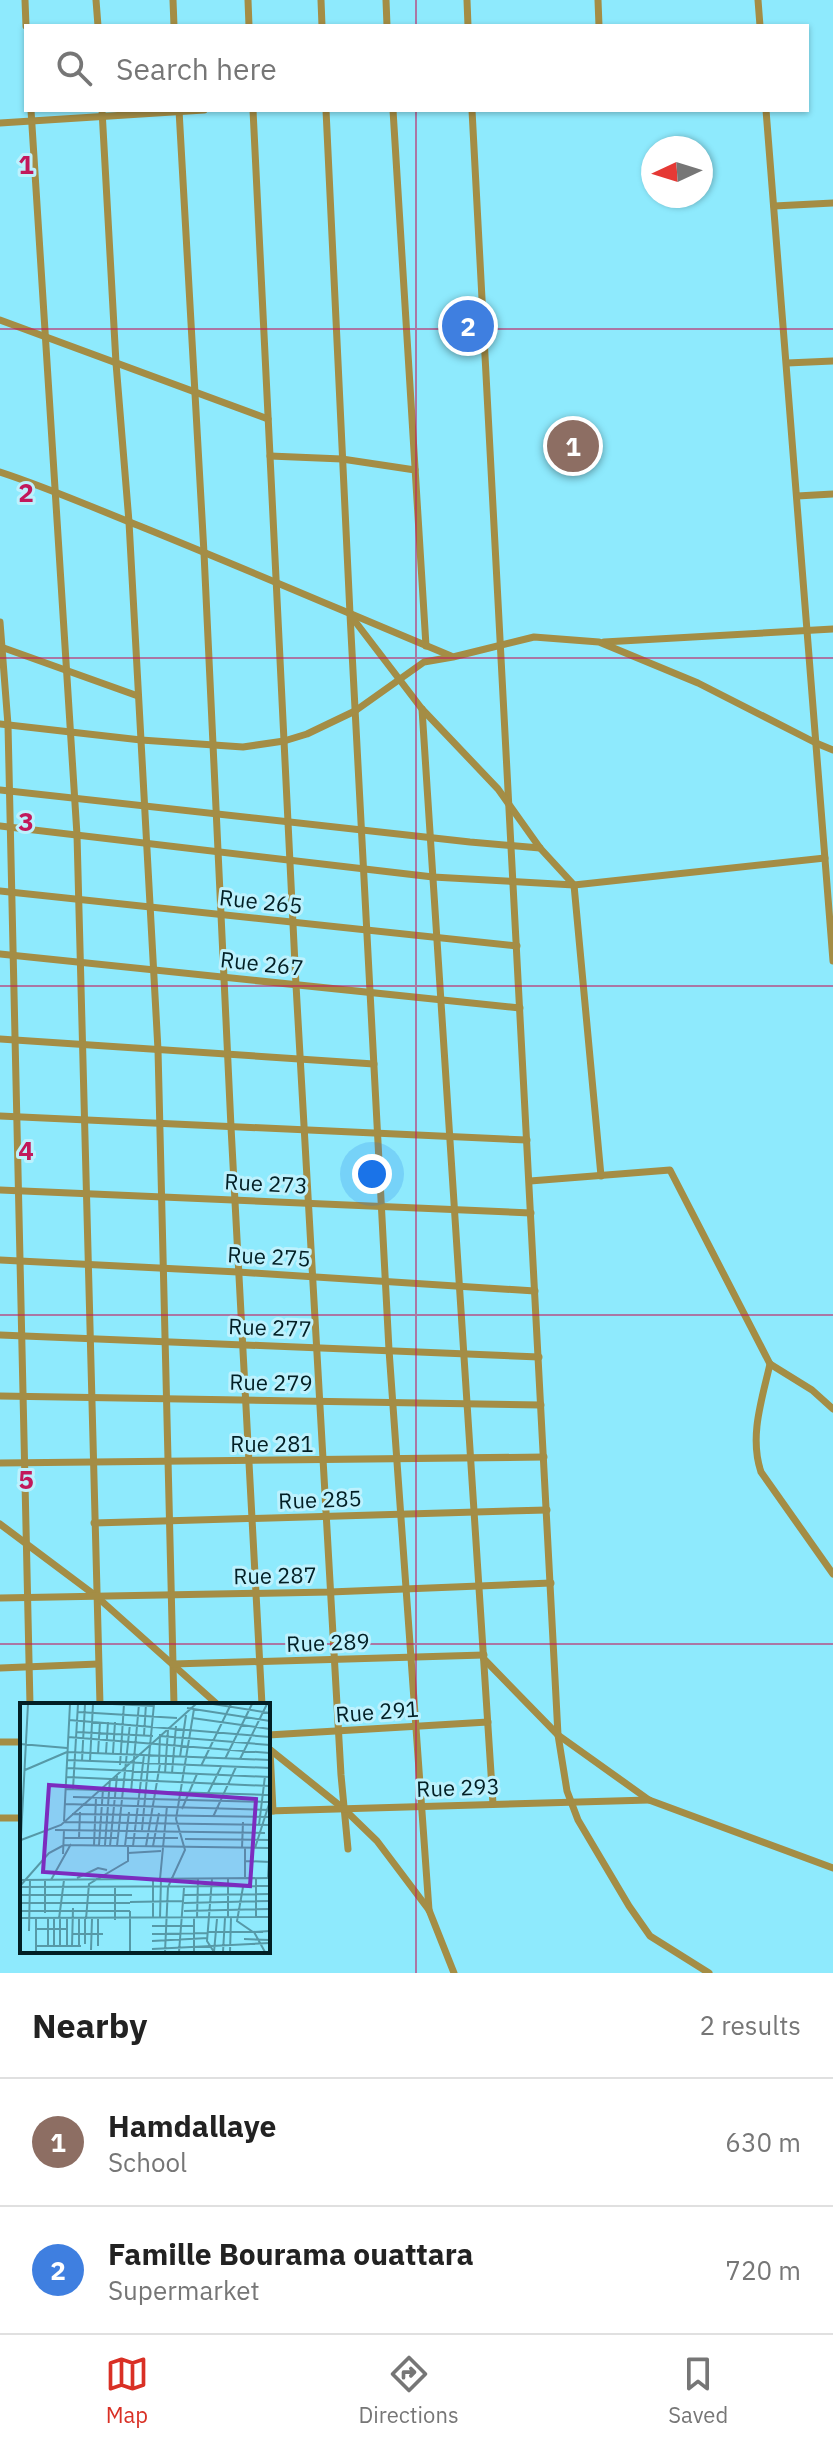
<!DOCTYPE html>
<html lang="en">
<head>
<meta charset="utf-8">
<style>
  :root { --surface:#fff; --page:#f6f6f6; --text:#222; --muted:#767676; --line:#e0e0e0; --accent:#d93025 }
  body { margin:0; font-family:"IBM Plex Sans",sans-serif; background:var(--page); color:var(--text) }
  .compass { position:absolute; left:641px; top:136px; width:72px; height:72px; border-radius:50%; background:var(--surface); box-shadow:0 2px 6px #0004; rotate:266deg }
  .you { position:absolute; left:372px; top:1174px; width:28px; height:28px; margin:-20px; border:6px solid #fff; border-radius:50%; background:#1a73e8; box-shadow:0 0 0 12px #1a73e833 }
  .badge { display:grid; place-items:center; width:52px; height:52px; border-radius:50%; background:var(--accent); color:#fff; font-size:26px; font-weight:700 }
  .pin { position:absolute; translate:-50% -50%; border:4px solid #fff; box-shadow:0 2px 8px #0006 }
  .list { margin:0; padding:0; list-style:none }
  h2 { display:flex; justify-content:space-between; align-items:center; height:104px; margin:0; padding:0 32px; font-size:34px }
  h2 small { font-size:26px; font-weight:400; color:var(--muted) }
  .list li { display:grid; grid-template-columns:52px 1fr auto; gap:24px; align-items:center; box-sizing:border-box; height:128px; padding:0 32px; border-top:2px solid var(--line) }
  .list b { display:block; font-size:30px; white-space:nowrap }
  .list p { margin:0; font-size:26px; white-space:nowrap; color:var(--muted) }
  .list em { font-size:26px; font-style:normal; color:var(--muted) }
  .icon { flex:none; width:44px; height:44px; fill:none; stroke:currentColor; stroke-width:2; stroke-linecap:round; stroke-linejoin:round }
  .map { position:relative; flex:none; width:833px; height:1973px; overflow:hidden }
  .search { position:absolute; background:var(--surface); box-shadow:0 2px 6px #0004; left:24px; right:24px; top:24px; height:88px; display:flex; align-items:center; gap:20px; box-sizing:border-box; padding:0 28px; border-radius:0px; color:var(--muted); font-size:30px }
  .sheet { height:360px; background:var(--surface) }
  nav { display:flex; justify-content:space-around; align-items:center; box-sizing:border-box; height:112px; border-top:2px solid var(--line); background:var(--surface); font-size:22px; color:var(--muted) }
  nav a { display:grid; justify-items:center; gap:4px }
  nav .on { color:var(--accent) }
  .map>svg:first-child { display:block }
</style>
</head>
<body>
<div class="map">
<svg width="833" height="1973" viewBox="0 0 833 1973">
  <rect width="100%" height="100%" fill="#8eeafd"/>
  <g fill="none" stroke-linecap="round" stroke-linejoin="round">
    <g stroke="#a48d45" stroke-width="7">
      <path d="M25,0L26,26"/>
      <path d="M96,0L98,26"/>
      <path d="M173,0L174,26"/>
      <path d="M248,0L249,26"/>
      <path d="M321,0L322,26"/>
      <path d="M386,0L387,26"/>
      <path d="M467,0L468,26"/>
      <path d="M598,0L599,26"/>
      <path d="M758,0L760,26"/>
      <path d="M31,110L77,835L100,1705"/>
      <path d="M102,110L116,363L129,522L158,1050L174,1705"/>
      <path d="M179,110L204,553L231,1127L262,1705"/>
      <path d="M253,110L296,985L341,1775L348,1849"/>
      <path d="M326,110L350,614L389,1350L429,1910"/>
      <path d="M393,110L426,646"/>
      <path d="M472,110L558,1735L567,1791L578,1820L629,1906L650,1936L709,1973"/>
      <path d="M766,110L833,961"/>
      <path d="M0,123L204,110"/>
      <path d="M774,206L833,203"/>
      <path d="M0,320L268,419"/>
      <path d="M787,363L833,361"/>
      <path d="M270,456L342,459L415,470"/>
      <path d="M0,472C49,488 94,508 142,527C246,569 348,613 451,656"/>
      <path d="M797,496L833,494"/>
      <path d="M351,616L422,709L498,789L540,848L574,885L601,1176"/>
      <path d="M0,622L8,725L30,1705"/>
      <path d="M604,642L833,629"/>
      <path d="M1,647L138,696"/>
      <path d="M422,709L493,1804"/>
      <path d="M0,724L141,740L243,747L284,741L307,734L355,711L424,662L453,657L534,637L599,642L698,683L816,743L833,750"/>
      <path d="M0,790L470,842L540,848"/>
      <path d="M0,826L433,877L574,885L825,858"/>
      <path d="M0,891L517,946"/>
      <path d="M0,954L520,1008"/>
      <path d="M0,1039L374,1064"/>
      <path d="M0,1116L527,1140"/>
      <path d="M530,1181L670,1170L770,1364L812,1390L833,1409"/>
      <path d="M0,1190L531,1213"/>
      <path d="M0,1260L238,1272L535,1291"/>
      <path d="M0,1335L539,1357"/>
      <path d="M770,1364C762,1399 749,1437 761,1472L833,1574"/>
      <path d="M0,1396L541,1405"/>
      <path d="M0,1463L544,1457"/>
      <path d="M94,1523L547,1510"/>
      <path d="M0,1524L96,1596L218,1705"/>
      <path d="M0,1598L330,1592L551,1583"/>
      <path d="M484,1659L558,1735L649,1800L833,1868"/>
      <path d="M173,1664L484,1655"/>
      <path d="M0,1668L98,1664"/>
      <path d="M268,1735L488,1722"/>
      <path d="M0,1742H22"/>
      <path d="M268,1748L344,1809L377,1841L429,1910L454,1973"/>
      <path d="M270,1750L273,1811"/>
      <path d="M268,1811L649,1800"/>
      <path d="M0,1818H22"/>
    </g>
  </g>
  <path fill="none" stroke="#c2185b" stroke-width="2" stroke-opacity="0.55" d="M416,0V26M416,110V1973M0,329H833M0,658H833M0,986H833M0,1315H833M0,1644H833"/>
  <g text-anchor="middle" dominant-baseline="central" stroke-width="6" stroke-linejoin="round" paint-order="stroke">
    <g font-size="22" fill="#021f25" stroke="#bdf1fd">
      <text transform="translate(261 901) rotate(6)">Rue 265</text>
      <text transform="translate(262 963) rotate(6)">Rue 267</text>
      <text transform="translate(266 1183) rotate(3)">Rue 273</text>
      <text transform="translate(269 1256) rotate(3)">Rue 275</text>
      <text transform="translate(270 1327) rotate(2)">Rue 277</text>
      <text transform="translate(271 1382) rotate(1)">Rue 279</text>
      <text x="272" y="1443">Rue 281</text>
      <text transform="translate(320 1499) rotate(-2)">Rue 285</text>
      <text transform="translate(275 1575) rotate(-1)">Rue 287</text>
      <text transform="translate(328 1642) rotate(-2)">Rue 289</text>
      <text transform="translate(377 1711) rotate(-4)">Rue 291</text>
      <text transform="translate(458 1787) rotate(-2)">Rue 293</text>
    </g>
  </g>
  <g transform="translate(20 1703)">
    <rect width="250" height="250" fill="#8eeafd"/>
    <path fill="none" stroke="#5699a7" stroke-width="2" d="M92,1L134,3M193,1L250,10M167,5L250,18M58,9L157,15M172,15L250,26M49,17L250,34M56,29L133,33M124,32L126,1M140,33L250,42M48,34L250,50M0,41L47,45M47,49L250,57M78,50L80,19M86,50L88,19M93,50L95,19M160,54L166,12M205,56L232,1M220,56L247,1M47,57L250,65M62,58L65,1M70,58L73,1M139,61L140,31M100,62L104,1M181,63L211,1M46,65L250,74M5,67L47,49M145,70L148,27M152,70L156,23M46,74L250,83M45,86L250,92M53,86L58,1M111,89L119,1M187,92L201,64M53,94L250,99M45,101L250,107M162,106L177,71M52,111L250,114M193,114L216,64M44,118L50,1M44,119L250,122M239,122L245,73M35,127L245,130M122,127L134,1M43,135H97M59,135L60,109M106,135H158M165,136L250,137L248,175M1,137L41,122L176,1M74,142L76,95M79,142L83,86M85,142L90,76M90,143L97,73M97,143L110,21M105,143L109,109M113,143L124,52M126,143L140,61M133,143L139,110M222,145L223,119M235,145L250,98M108,150L141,148M43,151L44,127M0,152L8,1M225,158L250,159M225,174V145M57,175L78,165L87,167M133,176V215M140,176L147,103M192,176L187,238L194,249M0,177L250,175M25,177V210M31,177L51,141M0,183L29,150L44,142L249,145M0,184L250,183M223,184L217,218L233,229M0,192H112M164,192L250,191M110,199L163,198M0,200H110M164,200L250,198M0,208H110M164,208L250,206M236,214V175M0,215L250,214M140,215L141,176M177,215L178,176M208,215V176M39,216L44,177M59,216V243M66,216L69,181L108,158V143M95,217V184M132,223H174M15,226H47M9,228L10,177M188,229H243M52,231H83M132,231L188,230M224,236L250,237M132,238L188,235M65,241V216M15,243H61M28,243V216M34,243V216M40,243V216M47,243V216M52,243L53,205M78,243V216M132,246L250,240M71,247L72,216M16,249V216M110,249V208M145,249L148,184L165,147L156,116L174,6M159,249L164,185M174,249V215M194,249L197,216M203,249L205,215M210,249L211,215M245,249L234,229L250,228"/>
    <path fill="#7b2cbf" fill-opacity="0.15" stroke="#7b2cbf" stroke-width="4" d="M29,82L236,96L230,183L23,169Z"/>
    <rect width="250" height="250" fill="none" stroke="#021f25" stroke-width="4"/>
  </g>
  <g font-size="26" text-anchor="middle" font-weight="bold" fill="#c2185b" stroke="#bdf1fd" stroke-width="6" stroke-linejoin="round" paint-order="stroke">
    <text x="26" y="174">1</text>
    <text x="26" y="502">2</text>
    <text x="26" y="831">3</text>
    <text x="26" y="1160">4</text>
    <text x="26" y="1489">5</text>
  </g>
</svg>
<svg class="compass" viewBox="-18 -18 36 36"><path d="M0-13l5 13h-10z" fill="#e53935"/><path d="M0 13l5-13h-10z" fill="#767676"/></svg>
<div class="you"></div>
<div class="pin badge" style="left:573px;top:446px;background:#8d6e63">1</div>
<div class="pin badge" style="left:468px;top:326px;background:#3f7fe0">2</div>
<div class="search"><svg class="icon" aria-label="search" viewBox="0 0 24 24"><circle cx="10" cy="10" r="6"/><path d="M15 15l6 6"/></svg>Search here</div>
</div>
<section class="sheet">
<h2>Nearby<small>2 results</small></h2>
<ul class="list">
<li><span class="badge" style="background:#8d6e63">1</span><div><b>Hamdallaye</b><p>School</p></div><em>630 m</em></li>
<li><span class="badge" style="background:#3f7fe0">2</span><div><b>Famille Bourama ouattara</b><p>Supermarket</p></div><em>720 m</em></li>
</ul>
</section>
<nav>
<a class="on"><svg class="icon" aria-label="map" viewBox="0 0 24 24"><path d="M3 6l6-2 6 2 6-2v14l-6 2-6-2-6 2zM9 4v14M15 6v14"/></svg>Map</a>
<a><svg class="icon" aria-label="directions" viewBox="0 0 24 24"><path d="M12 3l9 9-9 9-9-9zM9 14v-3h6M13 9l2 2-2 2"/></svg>Directions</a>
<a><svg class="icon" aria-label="saved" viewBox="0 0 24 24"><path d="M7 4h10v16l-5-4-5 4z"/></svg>Saved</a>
</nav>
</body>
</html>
